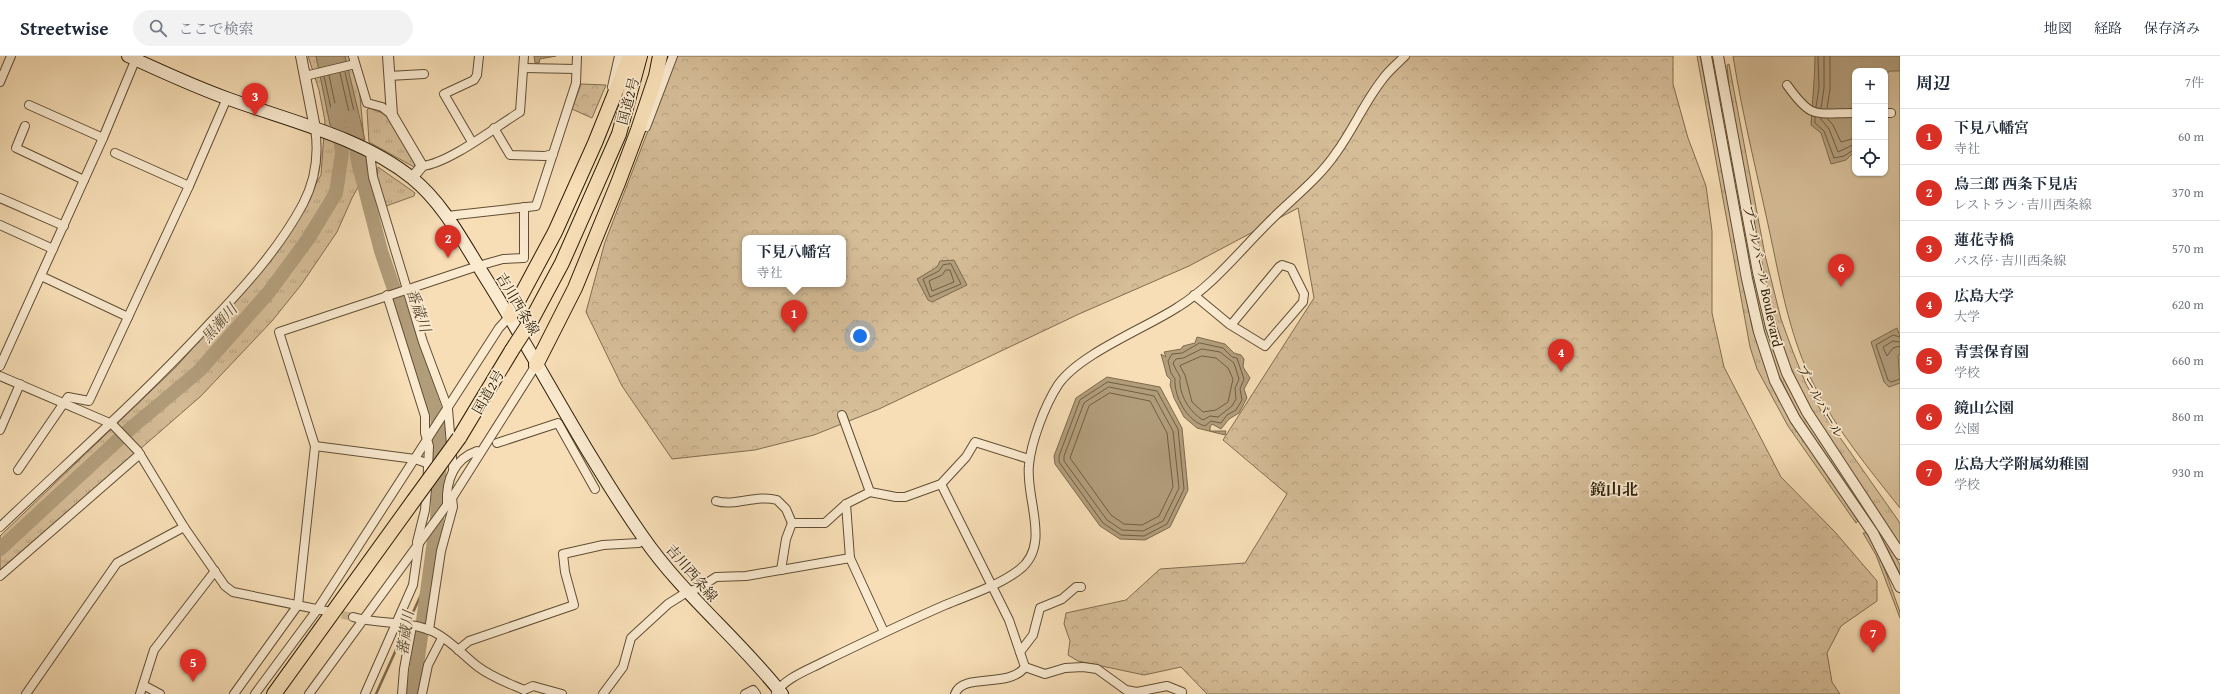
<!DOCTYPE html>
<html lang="ja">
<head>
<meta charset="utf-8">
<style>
  :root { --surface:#fff; --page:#f2f2f3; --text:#1f2937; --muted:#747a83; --line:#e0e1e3; --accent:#d93025 }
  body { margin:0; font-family:"Gentium Book Plus","Noto Serif JP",serif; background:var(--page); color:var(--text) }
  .controls { position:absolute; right:12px; top:12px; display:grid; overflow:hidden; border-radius:8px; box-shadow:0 1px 3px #0004 }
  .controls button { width:36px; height:36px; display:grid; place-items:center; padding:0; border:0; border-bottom:1px solid var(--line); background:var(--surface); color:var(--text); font:20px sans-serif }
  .you { position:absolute; left:860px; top:280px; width:14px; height:14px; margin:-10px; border:3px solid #fff; border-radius:50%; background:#1a73e8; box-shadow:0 0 0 6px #1a73e833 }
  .badge { display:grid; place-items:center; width:26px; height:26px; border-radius:50%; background:var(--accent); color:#fff; font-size:13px; font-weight:700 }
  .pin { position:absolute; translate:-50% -33px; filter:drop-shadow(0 1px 2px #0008) }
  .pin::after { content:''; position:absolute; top:21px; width:14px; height:12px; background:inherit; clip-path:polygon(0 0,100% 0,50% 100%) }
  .popup { position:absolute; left:742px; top:179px; width:104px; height:52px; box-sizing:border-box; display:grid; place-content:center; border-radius:8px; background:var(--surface); filter:drop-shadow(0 1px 3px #0005); font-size:13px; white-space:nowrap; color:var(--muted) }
  .popup b { font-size:15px; color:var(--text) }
  .popup::after { content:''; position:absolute; left:50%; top:100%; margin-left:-8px; border:8px solid transparent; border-top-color:var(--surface) }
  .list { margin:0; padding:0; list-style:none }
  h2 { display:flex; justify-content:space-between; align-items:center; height:52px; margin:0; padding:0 16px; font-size:17px }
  h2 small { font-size:13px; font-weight:400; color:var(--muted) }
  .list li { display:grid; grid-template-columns:26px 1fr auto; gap:12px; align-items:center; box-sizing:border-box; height:56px; padding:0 16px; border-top:1px solid var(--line) }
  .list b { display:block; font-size:15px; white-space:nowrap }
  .list p { margin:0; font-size:13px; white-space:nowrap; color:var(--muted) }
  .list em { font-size:13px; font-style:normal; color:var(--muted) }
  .icon { flex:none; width:22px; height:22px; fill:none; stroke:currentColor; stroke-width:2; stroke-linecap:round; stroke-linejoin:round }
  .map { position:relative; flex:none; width:1900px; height:638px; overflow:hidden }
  header { display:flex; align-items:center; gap:24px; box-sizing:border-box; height:56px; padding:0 20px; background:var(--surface); border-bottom:1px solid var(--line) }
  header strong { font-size:19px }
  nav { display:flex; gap:22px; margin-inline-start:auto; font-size:14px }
  .search { width:280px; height:36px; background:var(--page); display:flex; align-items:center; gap:10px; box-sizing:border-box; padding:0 14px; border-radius:22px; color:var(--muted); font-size:15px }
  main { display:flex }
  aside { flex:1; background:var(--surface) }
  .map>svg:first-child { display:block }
</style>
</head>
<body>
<header>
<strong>Streetwise</strong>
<div class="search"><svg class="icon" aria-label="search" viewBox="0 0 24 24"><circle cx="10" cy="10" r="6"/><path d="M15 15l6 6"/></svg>ここで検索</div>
<nav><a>地図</a><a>経路</a><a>保存済み</a></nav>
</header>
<main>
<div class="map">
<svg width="1900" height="638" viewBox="0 0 1900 638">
  <defs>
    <pattern id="grass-tufts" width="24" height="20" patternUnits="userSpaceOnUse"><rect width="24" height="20" fill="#d5bd98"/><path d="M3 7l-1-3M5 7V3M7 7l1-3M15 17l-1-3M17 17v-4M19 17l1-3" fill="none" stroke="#b7a282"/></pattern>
    <pattern id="forest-crowns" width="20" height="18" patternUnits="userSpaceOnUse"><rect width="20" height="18" fill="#d5bd98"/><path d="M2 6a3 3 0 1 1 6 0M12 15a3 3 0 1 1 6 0" fill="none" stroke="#b7a282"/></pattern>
  </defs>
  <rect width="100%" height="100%" fill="#f7deb6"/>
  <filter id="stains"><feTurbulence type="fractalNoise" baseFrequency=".005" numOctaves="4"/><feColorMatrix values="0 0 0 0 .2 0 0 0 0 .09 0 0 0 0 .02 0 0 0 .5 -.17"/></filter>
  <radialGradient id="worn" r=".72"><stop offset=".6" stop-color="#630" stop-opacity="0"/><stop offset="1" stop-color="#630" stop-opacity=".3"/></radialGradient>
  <g fill="url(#grass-tufts)" stroke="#816e50">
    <path d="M308,0H350L359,30L367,115L352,142L337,176L301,229L272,265L201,340L0,515V480L176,311L241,238L287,178L321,119L325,65L319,34Z"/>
    <path d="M1697,0H1700L1752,271L1766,314L1787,357L1858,465L1856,467L1788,370L1757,313L1750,291Z"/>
    <path d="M1709,0H1714L1765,264L1784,323L1804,361L1892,494L1900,509V518L1887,492L1806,373L1772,306L1757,251Z"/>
    <path d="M1729,8L1765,199L1781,263L1793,296L1806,328L1820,353L1900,467V489L1805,345L1783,294L1771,254L1731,51L1727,9Z"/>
    <path d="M369,52L383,57L389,62L416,106L414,111L369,86L367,54Z"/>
    <path d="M378,111L411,134L415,137L414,140L386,150L377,121Z"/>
    <path d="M1863,477H1867C1882,501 1890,529 1900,556V562L1876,499Z"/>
  </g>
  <g fill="url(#forest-crowns)" stroke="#816e50" fill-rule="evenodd">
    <path d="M677,0H1673V28L1688,82L1706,130L1712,175V257L1724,311L1781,421L1835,476L1877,525V545L1841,570L1827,597L1832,626L1840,638H1207L1181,611L1144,619L1078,605L1068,599L1070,585L1064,568L1066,557L1126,544L1160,513L1245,507L1287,438L1223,384L1314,242L1298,152L1189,210L1079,258L879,353L814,379L755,394L672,403L622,330L586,256L605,186ZM745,182H843V228H745Z"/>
    <path d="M581,28L606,29L592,62L572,53Z"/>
  </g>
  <path fill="#d5bd98" stroke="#816e50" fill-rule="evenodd" d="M1733,0H1900V452C1869,413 1836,373 1814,329C1791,284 1782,235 1772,187C1759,125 1743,63 1733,0ZM1855,15H1885V117H1855Z"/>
  <g fill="#b29d7b" stroke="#7d6a4d">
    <path d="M316,0H345L365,84L330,69Z"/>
    <path d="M534,0H556L540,3L539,7H535Z"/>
    <path d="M1815,0H1900V15H1890L1885,19V15H1855V95L1846,104L1831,108L1821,77L1811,69C1812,46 1815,23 1815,0Z"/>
    <path d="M954,204L967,229L932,246L928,244L917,223L937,211L940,205Z"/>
    <path d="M1897,272L1900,281V298L1898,299L1900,327L1889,331L1884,326L1871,286Z"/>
    <path d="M1197,281L1225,288L1234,297L1241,299L1244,303L1243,311L1250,322L1244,333L1247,342L1239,357L1229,363L1221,373L1212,368L1210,371V375H1226L1225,379L1197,372L1184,361L1174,342L1170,329L1171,324L1167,320L1161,298L1166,301L1164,296L1181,293L1183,290L1195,287Z"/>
    <path d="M1107,321L1160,331L1182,372L1188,434L1170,471L1145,484L1120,483L1100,470L1055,408L1054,400L1076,342Z"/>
  </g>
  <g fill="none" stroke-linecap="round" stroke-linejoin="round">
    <g stroke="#705e42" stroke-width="1">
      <path d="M329,19L338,62L349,67L351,65L340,17"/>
      <path d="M324,20L334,66L357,76L358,73L345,16"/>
      <path d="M1816,51L1819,32L1818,0"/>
      <path d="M1821,52L1824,32V0"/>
      <path d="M1827,52L1830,33V0"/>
      <path d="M1815,61V67L1824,75L1834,102L1844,100L1855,93"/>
      <path d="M1820,62L1829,73L1838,96L1855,88"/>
      <path d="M1827,62L1833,69L1841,86L1855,82"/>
      <path d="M951,208L961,228L930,241L923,223L939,215L943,209Z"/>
      <path d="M946,214H950L954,226L932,235L929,225L942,219Z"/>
      <path d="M1900,281L1893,279L1876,289L1888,324L1891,326L1900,323"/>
      <path d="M1900,286L1893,285L1883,291L1887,300L1893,292L1900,290"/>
      <path d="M1200,287L1223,292L1232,301L1237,302L1244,323L1240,333L1242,344L1236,354L1227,359L1221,367L1211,365L1205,370C1187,365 1174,341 1175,323L1171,317L1168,305L1172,298L1182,297Z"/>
      <path d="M1202,293L1220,296L1234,307L1239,323L1235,332L1236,343L1232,350L1218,361L1210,360L1203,364C1191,357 1181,342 1180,328C1179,322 1181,326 1180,321C1178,316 1175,313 1173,307L1176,303L1183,302Z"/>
      <path d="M1202,300L1216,302L1228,312L1233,323L1228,346L1216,354L1203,356L1192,346L1185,319L1180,310Z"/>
      <path d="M1108,326L1157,335L1178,373L1184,433L1167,468L1144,480L1121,479L1103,467L1059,406V400L1080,344Z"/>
      <path d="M1109,331L1154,340L1173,375L1179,432L1163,465L1143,475L1122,474L1107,464L1064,405V400L1084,347Z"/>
      <path d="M1110,337L1150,345L1167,377L1173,431L1159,460L1142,469L1124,468L1111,459L1070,402L1089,350Z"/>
    </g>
    <path stroke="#7d6a4d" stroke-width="2.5" d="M376,638L429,521"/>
    <g stroke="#b29d7b" stroke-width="14">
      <path d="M352,61L358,106L381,195L437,359L440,400L437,463L413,638"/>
      <path d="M0,493L131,372L199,315L269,236L308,183L336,137L342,97L337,54"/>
    </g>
    <path stroke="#cfb893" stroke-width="8" stroke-dasharray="8 4" stroke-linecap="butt" d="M330,556L353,561"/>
    <defs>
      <g id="minor">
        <path d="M353,0L367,47L382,51L392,59"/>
        <path d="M524,12L576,13"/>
        <path d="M305,20L355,8"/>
        <path d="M389,20L424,18"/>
        <path d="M0,26L11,0"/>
        <path d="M1787,29C1812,64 1814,57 1855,57"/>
        <path d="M612,31L619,0"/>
        <path d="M29,49L103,82"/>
        <path d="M1885,57H1891"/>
        <path d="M25,70L16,92L84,124"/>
        <path d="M646,71L673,0"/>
        <path d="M494,72L510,99L545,100L553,98"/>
        <path d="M472,86L444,38L474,24L477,19L479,0"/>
        <path d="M115,97L189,130"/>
        <path d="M370,97L373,121L423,286L448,353L453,413"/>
        <path d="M422,110C448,108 497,70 520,56L524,0"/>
        <path d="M0,142L64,170"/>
        <path d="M447,160L536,150L576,27L577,0"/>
        <path d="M0,169L53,193"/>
        <path d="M41,220L128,261"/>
        <path d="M387,239L425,360V377L429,390L427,433L425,454L417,486"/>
        <path d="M1194,239L1229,268L1265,290L1303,246L1304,238L1291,212L1282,209L1279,211L1231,269"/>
        <path d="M0,310L103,82L137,0"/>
        <path d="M0,320L112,368L138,395L184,471L225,530L233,536L326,555"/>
        <path d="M842,359L870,436"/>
        <path d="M0,374L20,328"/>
        <path d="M497,387L558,367L595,433"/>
        <path d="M315,390L415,403L432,409"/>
        <path d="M18,414L68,341L89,345L189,130L227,42"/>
        <path d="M941,428L1009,564L1025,611C1009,633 963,616 955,638"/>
        <path d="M716,445C735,451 756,438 777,444L786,453L792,467"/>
        <path d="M447,447C446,424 454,403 477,395"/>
        <path d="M846,448L850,502L884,576"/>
        <path d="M0,471C71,403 144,339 210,267C244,231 279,193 303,148C315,125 319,98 315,72"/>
        <path d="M781,514L786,483L792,467H825L846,448L870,436L896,441H905L941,428L966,401L975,386L1029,403"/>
        <path d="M0,520L140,398"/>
        <path d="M353,561C379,569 409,564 434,576C450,584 463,599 477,610C491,621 508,627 524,634L533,630L562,638"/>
        <path d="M429,574L441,495L453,451L452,442"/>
        <path d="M458,594L469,585L574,549L565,516L563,498L603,489L639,487L644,482"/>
        <path d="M1020,596L1033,579L1040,552L1062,543L1076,531H1081"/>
        <path d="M1025,611L1045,618L1065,612L1083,611L1097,613L1126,634L1137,636L1167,630L1182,636"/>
        <path d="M143,629L160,638"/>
        <path d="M776,637C785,622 808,614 823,606C864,586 904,567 945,549C969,539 998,530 1019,514C1052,489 1025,443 1029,409C1031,386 1045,349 1058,329C1079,298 1146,272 1178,251C1212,230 1238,197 1266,169C1289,145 1317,125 1336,97C1353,74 1364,47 1382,24C1388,15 1397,8 1405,0"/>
        <path d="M26,638L117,507L184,471"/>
        <path d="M140,638L154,594L215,515"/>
        <path d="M234,638L298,549L315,390L279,276L478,210L503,203L524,202V151"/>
        <path d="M255,638L317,554L499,272L510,260"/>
        <path d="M309,638L452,442L536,309"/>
        <path d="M365,638L413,529L419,487"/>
        <path d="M402,638L404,613L412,570"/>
        <path d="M422,638L428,609L442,582"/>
        <path d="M603,638L623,611L631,582L668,548L687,536L699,532L716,521L746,520L850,502"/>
        <path d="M745,638L753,634L756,638"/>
      </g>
      <g id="tertiary">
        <path d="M301,0L315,72"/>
        <path d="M388,0L392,59L422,110L412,122"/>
        <path d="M1706,0L1747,223L1759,276L1775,325L1795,363L1873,477L1900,531"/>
        <path d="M1718,0L1758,216L1771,271L1787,317L1807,356L1900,498"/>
      </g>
      <path id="secondary" d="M128,0C161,15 195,31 229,43C289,65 361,81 412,122C444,148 463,186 485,221C539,307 585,398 643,481C683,539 739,583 782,638"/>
      <g id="trunk">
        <path d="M510,260L555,176L595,87L630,0"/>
        <path d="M532,263L562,207L619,78L640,0"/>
        <path d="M536,309L575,232L618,127L638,74L656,20L660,0"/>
        <path d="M459,382L512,294"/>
        <path d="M274,638L414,444"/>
      </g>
    </defs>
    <use href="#minor" stroke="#604e34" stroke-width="10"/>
    <use href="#tertiary" stroke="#604e34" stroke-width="12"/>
    <use href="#secondary" stroke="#2d1e08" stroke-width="14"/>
    <use href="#trunk" stroke="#2d1e08" stroke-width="16"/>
    <use href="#minor" stroke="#faead0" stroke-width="8"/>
    <use href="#tertiary" stroke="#faead0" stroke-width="10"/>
    <use href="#secondary" stroke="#faead0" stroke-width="12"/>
    <use href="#trunk" stroke="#f7deb6" stroke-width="14"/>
    <defs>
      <g id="trunk-bridge">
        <path d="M512,294L532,263"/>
        <path d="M414,444L459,382"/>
      </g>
    </defs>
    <use href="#trunk-bridge" stroke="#2d1e08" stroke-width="16" stroke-linecap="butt"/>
    <use href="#trunk-bridge" stroke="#f7deb6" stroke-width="14"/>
  </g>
  <g text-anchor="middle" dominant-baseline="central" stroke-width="3.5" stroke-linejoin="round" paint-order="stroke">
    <g font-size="14" fill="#2d1e08" stroke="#faead0">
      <text transform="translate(628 45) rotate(-75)">国道2号</text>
      <text transform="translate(1763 220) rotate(78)">ブールバール Boulevard</text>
      <text transform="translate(518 248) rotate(59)">吉川西条線</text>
      <text transform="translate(488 336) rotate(-60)">国道2号</text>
      <text transform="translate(1820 345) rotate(61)">ブールバール</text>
      <text transform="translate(692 517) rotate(49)">吉川西条線</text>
    </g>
    <g font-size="15" font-style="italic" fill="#5c4a30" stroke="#faead0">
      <text transform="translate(419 254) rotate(71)">番蔵川</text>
      <text transform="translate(219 267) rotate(-48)">黒瀬川</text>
      <text transform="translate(405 577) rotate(-82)">蕃蔵川</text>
    </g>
    <g font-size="16" font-weight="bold" fill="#2d1e08" stroke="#faead0">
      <text x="1614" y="433">鏡山北</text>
    </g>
  </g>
  <rect width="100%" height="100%" filter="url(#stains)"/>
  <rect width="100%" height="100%" fill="url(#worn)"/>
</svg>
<div class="controls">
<button>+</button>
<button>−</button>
<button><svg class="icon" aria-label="locate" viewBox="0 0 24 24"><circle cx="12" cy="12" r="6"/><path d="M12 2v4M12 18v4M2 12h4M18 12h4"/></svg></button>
</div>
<div class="you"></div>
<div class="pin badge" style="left:794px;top:277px">1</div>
<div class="popup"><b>下見八幡宮</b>寺社</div>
<div class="pin badge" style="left:448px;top:202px">2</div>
<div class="pin badge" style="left:255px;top:60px">3</div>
<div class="pin badge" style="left:1561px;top:316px">4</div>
<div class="pin badge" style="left:193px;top:626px">5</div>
<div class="pin badge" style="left:1841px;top:231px">6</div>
<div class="pin badge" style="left:1873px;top:597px">7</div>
</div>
<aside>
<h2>周辺<small>7件</small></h2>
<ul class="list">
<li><span class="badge">1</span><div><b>下見八幡宮</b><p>寺社</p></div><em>60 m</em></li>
<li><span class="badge">2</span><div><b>鳥三郎 西条下見店</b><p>レストラン · 吉川西条線</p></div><em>370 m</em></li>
<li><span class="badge">3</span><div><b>蓮花寺橋</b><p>バス停 · 吉川西条線</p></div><em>570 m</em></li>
<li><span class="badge">4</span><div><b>広島大学</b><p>大学</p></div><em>620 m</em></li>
<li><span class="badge">5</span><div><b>青雲保育園</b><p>学校</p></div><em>660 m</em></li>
<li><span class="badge">6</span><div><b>鏡山公園</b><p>公園</p></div><em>860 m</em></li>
<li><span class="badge">7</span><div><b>広島大学附属幼稚園</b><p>学校</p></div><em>930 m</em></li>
</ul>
</aside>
</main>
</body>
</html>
